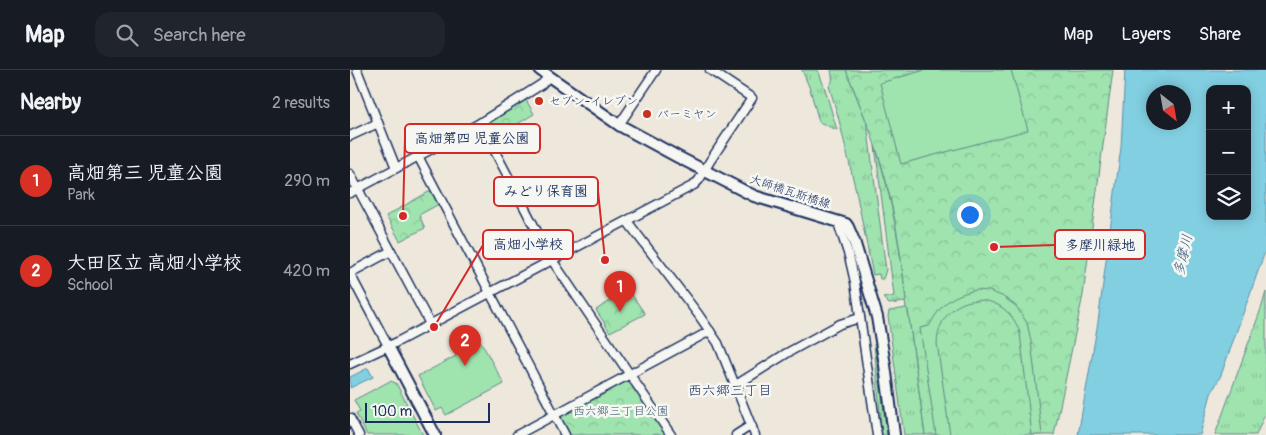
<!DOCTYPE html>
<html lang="en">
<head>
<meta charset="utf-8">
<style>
  :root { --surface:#171b24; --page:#20242c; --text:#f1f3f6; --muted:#9ea1a6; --line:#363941; --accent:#d93025 }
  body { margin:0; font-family:Pangolin,"Klee One",sans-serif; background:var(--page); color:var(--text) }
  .controls { position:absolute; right:15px; top:15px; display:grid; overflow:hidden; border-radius:10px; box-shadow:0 2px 12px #0003 }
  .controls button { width:45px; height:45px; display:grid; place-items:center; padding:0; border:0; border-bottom:1px solid var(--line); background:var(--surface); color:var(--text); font:25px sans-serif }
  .compass { position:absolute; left:796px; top:15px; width:45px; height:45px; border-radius:50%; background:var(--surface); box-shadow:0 2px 12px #0003; rotate:149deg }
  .scale { position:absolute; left:15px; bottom:12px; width:125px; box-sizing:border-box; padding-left:5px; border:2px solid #1b2f5e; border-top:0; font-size:14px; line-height:18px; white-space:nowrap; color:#1b2f5e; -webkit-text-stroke:4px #f6f6f2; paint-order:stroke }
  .you { position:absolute; left:619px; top:144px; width:18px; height:18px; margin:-12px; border:4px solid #fff; border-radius:50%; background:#1a73e8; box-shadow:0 0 0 8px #1a73e833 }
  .badge { display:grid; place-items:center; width:32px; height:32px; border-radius:50%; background:var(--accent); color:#fff; font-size:16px; font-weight:700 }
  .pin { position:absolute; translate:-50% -41px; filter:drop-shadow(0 1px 2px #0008) }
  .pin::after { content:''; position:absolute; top:26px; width:18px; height:15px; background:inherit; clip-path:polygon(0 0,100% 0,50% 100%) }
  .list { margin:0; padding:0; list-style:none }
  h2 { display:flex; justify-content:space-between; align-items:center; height:65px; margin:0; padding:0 20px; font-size:21px }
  h2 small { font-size:16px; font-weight:400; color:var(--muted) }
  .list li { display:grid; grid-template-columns:32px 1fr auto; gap:15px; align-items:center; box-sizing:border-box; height:90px; padding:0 20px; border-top:1px solid var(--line) }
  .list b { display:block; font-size:19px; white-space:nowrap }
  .list p { margin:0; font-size:16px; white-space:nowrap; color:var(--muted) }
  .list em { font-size:16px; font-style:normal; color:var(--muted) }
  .icon { flex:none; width:28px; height:28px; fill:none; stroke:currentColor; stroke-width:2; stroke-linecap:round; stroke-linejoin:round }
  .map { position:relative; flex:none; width:916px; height:365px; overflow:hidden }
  header { display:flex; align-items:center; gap:30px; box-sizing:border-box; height:70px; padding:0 25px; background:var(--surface); border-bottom:1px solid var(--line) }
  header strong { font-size:24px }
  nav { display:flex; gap:28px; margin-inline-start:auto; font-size:18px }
  .search { width:350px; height:45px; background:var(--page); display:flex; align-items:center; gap:12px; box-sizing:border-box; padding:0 18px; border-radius:15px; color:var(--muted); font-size:19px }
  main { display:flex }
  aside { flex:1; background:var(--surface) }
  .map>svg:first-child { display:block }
</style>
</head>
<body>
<header>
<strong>Map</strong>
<div class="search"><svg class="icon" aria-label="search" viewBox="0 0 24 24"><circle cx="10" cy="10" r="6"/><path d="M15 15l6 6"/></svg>Search here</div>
<nav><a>Map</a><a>Layers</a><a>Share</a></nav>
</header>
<main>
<aside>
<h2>Nearby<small>2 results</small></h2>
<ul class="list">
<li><span class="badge">1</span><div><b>高畑第三 児童公園</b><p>Park</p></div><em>290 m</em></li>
<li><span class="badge">2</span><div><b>大田区立 高畑小学校</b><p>School</p></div><em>420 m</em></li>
</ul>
</aside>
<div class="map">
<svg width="916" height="365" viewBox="0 0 916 365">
  <defs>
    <pattern id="grass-tufts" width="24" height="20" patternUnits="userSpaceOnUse" patternTransform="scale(1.25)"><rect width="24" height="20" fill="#9fe3ae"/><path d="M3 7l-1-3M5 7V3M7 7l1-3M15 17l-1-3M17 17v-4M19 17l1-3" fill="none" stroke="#88c398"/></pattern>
    <pattern id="forest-crowns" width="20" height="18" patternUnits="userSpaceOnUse" patternTransform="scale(1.25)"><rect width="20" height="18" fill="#9fe3ae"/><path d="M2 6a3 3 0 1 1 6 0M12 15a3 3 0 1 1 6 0" fill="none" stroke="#88c398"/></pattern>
  </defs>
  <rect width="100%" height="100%" fill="#ede8db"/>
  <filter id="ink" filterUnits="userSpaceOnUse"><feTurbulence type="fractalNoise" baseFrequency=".02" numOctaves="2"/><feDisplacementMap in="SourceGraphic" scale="10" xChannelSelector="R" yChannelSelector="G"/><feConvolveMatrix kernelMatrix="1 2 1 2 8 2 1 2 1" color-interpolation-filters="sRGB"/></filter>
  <g filter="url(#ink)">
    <g fill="url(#grass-tufts)" stroke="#5d8986">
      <path d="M452,0H468L475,19L487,60L469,52L460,19Z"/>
      <path d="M481,0H496L517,53L536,200L533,209H530L529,204L523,205L506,121L488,46L479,16C484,12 482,6 481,0Z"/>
      <path d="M525,76C542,125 550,178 556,230L555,232L539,234L533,228L544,226Z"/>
      <path d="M916,222V341L906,365H865L912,236Z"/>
      <path d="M556,238L558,240L575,365H554L538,246L539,241Z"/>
      <path d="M524,274L525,275L537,365H532Z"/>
    </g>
    <g fill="url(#forest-crowns)" stroke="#5d8986">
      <path d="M496,0H763L733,225L704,365H575L558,240L556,238L555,232L556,230C551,183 544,135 530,90C520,59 508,30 496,0Z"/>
      <path d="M175,28L184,44L144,68L138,56L137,52Z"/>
      <path d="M82,120L89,134L69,145L75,158L50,171L36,146Z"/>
      <path d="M278,219L295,244L260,262L246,240Z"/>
      <path d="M276,311L280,312L317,365H220L211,347L214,344Z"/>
    </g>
    <g fill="#9fe3ae" stroke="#5d8986">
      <path d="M575,0H661L678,60L551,94L530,13Z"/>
      <path d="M626,220L639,221L652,226L666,236L677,253L681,271L692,365H682L670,263C655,215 590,221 587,273L600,365H586L570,258L579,256C592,233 600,226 626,220Z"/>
      <path d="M123,270L131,272L154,314L96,345L92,338L86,341L68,306L106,286L104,280Z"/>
      <path d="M40,311L46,313L73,365H17L6,343L10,341L4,330Z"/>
    </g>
    <g fill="#82cfe2" stroke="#598fad" fill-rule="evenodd">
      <path d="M775,0H916V179L871,305L861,324L850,365H728L748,252L771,77ZM860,19H897V146H860ZM804,22H834V52H804Z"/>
      <path d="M18,298L23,307L0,318V307Z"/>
    </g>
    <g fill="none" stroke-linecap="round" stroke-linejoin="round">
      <defs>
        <g id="street">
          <path d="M7,0L46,98"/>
          <path d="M130,53L202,190L321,365"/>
          <path d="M269,55L306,0"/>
          <path d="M0,66L28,53"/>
          <path d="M68,86L215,365"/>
          <path d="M0,104L80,254"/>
          <path d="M0,123L130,53L192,14L199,6"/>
          <path d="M277,151L348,244L368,273L405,365"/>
          <path d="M489,151L490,159L499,186L505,212L527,365"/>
          <path d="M0,203L41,181"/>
          <path d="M0,204L38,276"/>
          <path d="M0,294L45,273L344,115L349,110L360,91L402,28L360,0"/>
          <path d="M386,315L437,283L490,254L510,248"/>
          <path d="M0,348L9,365"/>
          <path d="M167,365L360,261"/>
          <path d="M386,365L397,358L402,357"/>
        </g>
        <g id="secondary">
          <path d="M190,0L269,55L328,87L404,126L496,154L498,157L504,171L527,247L535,295L544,365"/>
          <path d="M38,276L85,365"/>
        </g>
      </defs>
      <use href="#street" stroke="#1b2f5e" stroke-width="11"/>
      <use href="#secondary" stroke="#1b2f5e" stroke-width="14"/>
      <use href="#street" stroke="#f6f6f2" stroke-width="8"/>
      <use href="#secondary" stroke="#f6f6f2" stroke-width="10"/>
    </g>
  </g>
  <g fill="#c8321e" stroke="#f6f6f2" stroke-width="2">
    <circle cx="189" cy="31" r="5"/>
    <circle cx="297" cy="44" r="5"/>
  </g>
  <g text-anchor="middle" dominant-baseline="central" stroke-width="5" stroke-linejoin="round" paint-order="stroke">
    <g font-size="12" fill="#1b2f5e" stroke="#f6f6f2" text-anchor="start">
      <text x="199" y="31">セブン-イレブン</text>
      <text x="307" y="44">バーミヤン</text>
    </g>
    <g font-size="12" fill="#1b2f5e" stroke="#f6f6f2">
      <text transform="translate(440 122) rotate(18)">大師橋瓦斯橋線</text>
    </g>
    <g font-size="12" fill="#3c5c72" stroke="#f6f6f2">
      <text x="271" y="341">西六郷三丁目公園</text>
    </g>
    <g font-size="14" font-style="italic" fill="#35577f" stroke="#f6f6f2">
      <text transform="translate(833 185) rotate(-77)">多摩川</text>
    </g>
    <g font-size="14" fill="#1b2f5e" stroke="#f6f6f2">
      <text x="380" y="320">西六郷三丁目</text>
    </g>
  </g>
  <path fill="none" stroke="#d62828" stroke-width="2" d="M53 146L55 68M255 190L248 121M84 257L133 175M644 177L705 175"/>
  <g fill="#d62828" stroke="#f6f6f2" stroke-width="2">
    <circle cx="53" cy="146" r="5"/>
    <circle cx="255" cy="190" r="5"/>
    <circle cx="84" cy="257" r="5"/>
    <circle cx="644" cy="177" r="5"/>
  </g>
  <g fill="#f6f6f2" stroke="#d62828" stroke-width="2">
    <rect x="55" y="54" width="135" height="29" rx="5"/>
    <rect x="144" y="107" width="104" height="29" rx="5"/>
    <rect x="133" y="160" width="90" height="29" rx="5"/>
    <rect x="705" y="160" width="90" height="29" rx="5"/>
  </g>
  <g font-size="14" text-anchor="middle" font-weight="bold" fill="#1b2f5e">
    <text x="122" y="73">高畑第四 児童公園</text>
    <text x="196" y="126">みどり保育園</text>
    <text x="178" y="179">高畑小学校</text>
    <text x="750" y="180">多摩川緑地</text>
  </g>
</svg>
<div class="controls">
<button>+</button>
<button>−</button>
<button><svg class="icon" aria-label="layers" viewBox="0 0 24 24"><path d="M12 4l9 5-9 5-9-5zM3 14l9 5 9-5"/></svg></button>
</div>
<svg class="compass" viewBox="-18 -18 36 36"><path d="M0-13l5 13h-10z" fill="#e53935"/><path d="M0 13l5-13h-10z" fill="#9ea1a6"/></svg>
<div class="scale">100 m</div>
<div class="you"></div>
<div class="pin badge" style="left:270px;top:242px">1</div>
<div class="pin badge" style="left:115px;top:296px">2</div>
</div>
</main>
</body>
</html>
